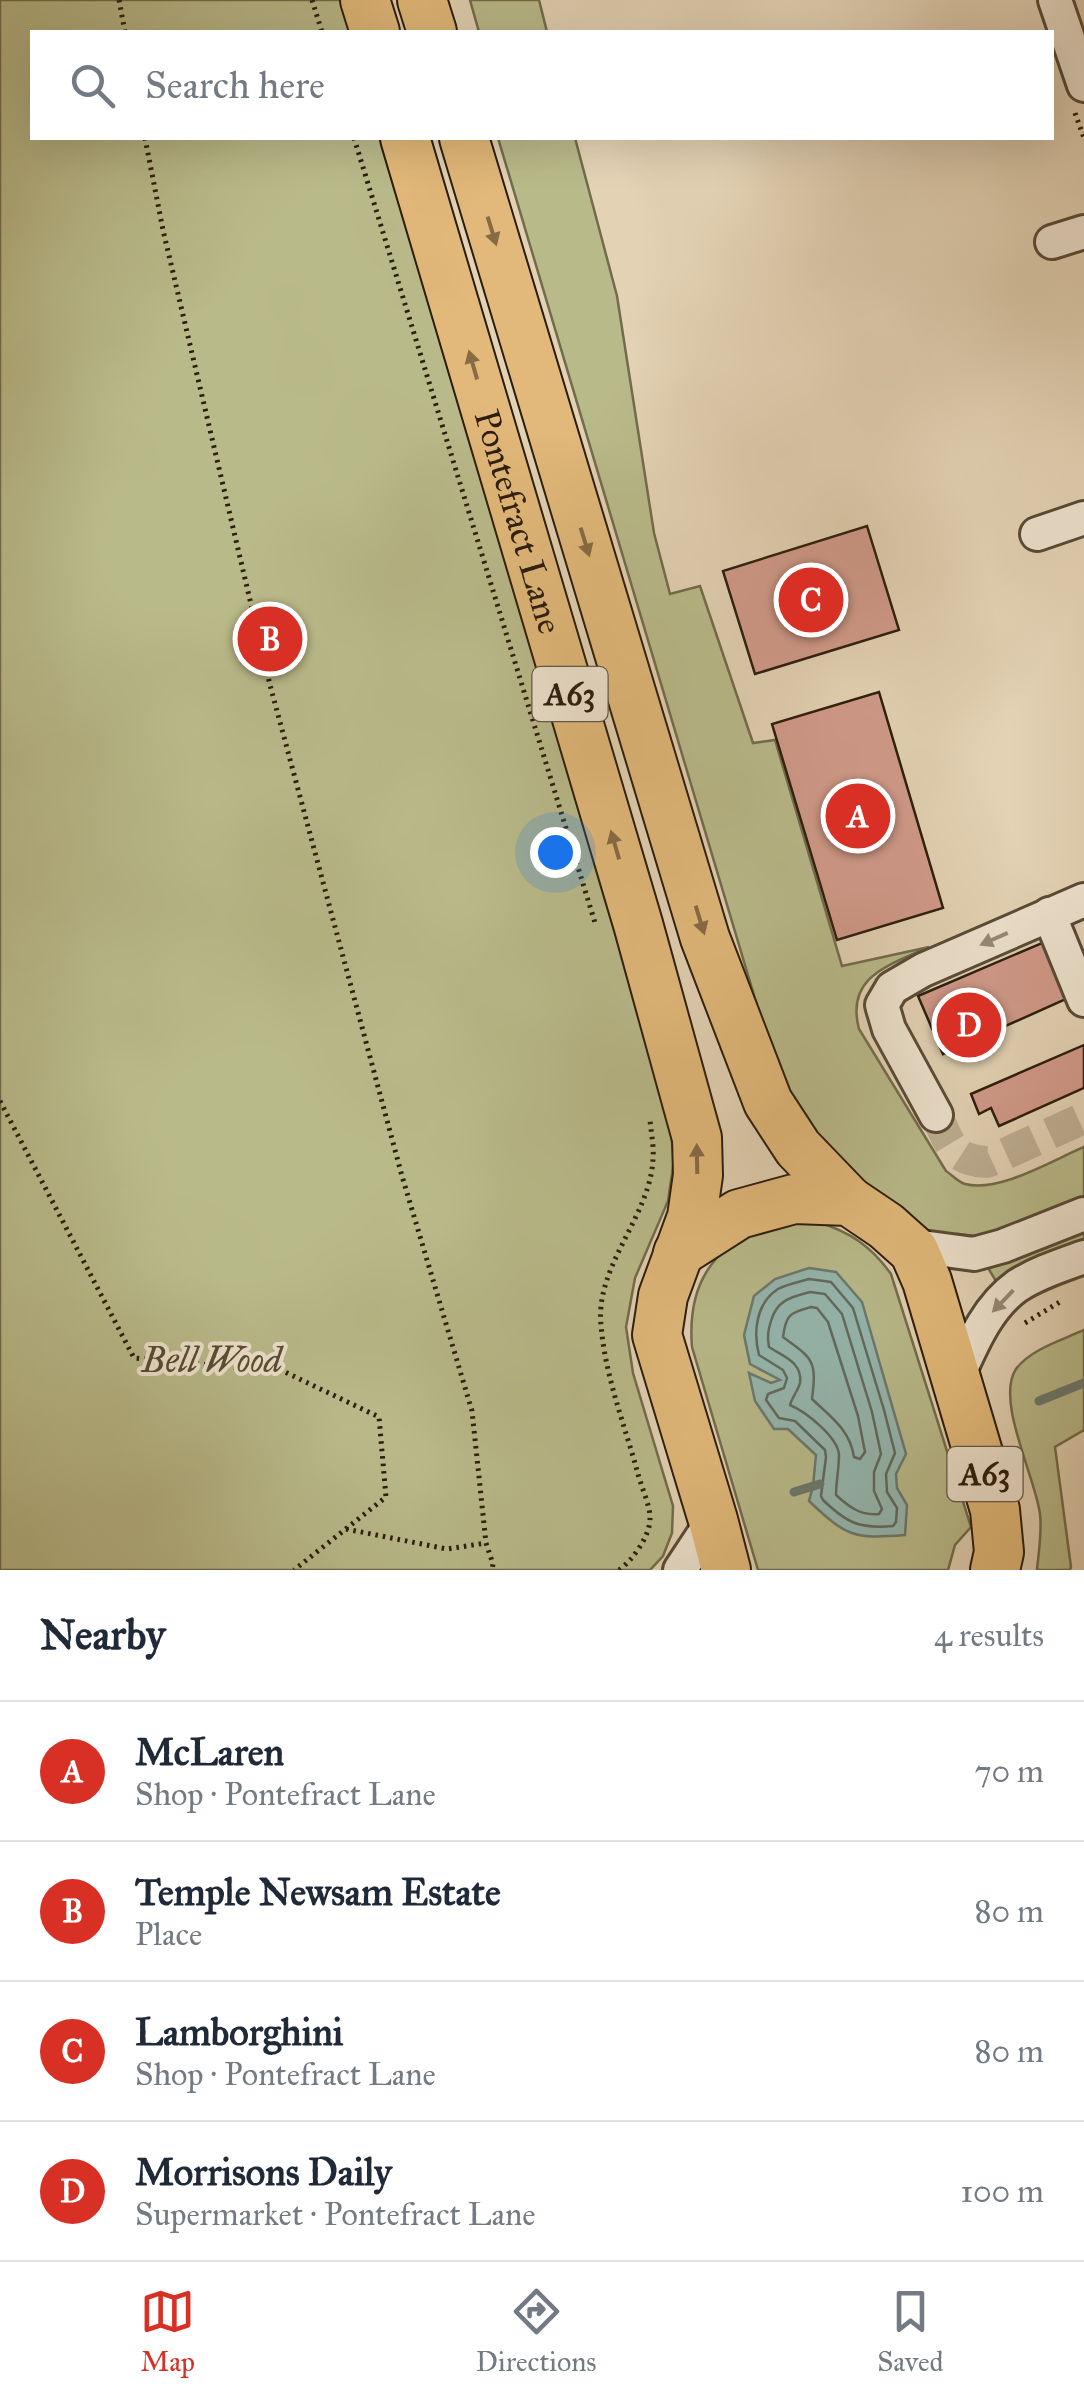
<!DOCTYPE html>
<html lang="en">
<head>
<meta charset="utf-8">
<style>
  :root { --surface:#fff; --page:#f6f6f7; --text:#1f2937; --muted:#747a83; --line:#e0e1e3; --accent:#d93025 }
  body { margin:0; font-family:"IM FELL Great Primer",serif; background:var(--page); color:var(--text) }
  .you { position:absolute; left:555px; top:852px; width:35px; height:35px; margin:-25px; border:8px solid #fff; border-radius:50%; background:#1a73e8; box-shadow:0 0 0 15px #1a73e833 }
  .badge { display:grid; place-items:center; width:65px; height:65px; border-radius:50%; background:var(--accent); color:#fff; font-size:32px; font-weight:700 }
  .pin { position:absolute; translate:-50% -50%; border:5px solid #fff; box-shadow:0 2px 10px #0006 }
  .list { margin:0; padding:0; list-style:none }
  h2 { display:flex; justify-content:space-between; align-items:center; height:130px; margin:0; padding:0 40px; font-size:42px }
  h2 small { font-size:32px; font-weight:400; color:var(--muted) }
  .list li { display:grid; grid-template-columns:65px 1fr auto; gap:30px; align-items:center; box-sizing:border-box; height:140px; padding:0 40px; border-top:2px solid var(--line) }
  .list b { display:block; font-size:38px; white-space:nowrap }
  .list p { margin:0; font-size:32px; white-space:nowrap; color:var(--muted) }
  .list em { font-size:32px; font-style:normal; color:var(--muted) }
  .icon { flex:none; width:55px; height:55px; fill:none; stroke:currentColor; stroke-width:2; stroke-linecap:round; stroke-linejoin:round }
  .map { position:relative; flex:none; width:1084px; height:1570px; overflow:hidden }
  .search { position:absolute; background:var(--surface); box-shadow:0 10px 40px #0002; left:30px; right:30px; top:30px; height:110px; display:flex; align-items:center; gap:25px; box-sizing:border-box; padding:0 35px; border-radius:0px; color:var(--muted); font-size:38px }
  .sheet { height:690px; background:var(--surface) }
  nav { display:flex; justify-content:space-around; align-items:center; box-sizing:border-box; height:140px; border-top:2px solid var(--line); background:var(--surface); font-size:28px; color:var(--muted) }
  nav a { display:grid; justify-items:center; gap:5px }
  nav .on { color:var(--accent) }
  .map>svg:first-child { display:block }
</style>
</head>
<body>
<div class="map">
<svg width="1084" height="1570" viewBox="0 0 1084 1570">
  <rect width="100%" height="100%" fill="#e3d2b4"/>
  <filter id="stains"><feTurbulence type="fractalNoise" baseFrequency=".002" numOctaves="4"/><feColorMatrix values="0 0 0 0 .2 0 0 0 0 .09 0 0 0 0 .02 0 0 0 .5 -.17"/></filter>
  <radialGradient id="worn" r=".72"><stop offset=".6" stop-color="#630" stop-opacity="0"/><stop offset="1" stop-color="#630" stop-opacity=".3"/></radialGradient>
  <g fill="#b9ba8a" stroke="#726c4c" stroke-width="2.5">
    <path d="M0,0H348L358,32H32V138H389L668,1106L674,1160L668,1201L635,1278L626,1327L633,1373L673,1506L672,1533L663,1556L650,1570H0Z"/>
    <path d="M470,0H539L547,32H479Z"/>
    <path d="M498,138H575L617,296L654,533L670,594L700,586L753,743L775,740L842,966L929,947C890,965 845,976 859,1029L946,1171C952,1175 958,1182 965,1184C999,1193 1053,1160 1084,1147V1200L983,1237L958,1234L957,1246L940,1243L862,1184L801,1122L765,1032Z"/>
    <path d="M818,1222C850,1232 871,1246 891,1274L971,1527L955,1545L948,1570H758L692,1347C688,1298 702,1258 748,1235C755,1231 763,1226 770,1224C784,1220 803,1222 818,1222Z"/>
    <path d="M1084,1229V1239L1030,1262L997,1283L987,1266Z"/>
    <path d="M1084,1330V1430L1055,1447L1071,1567L1070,1570H1040L1037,1569C1039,1552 1042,1531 1040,1514C1036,1479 995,1400 1016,1369C1031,1349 1062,1340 1084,1330Z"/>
  </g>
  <path fill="#95b7af" stroke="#6b796e" stroke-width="2.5" d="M809,1268L836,1272L862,1302L906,1454L896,1474L897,1488L907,1505L905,1535C853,1539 847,1537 809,1501L813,1486L816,1455L788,1429H774L755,1401L749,1373L771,1383L780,1380L750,1364L744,1335L754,1296L775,1279Z"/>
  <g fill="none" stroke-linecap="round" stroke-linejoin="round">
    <g stroke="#606a5e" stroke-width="2.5">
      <path d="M809,1279L831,1282L853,1308L884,1410L895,1453L886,1474L887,1492L897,1508L896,1522L893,1526C859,1529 847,1523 823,1500L821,1496L826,1457L825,1450L795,1421L779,1418L766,1400L768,1394L784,1388L787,1378L783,1370L759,1355C753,1332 756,1303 778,1289C787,1284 799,1282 809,1279Z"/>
      <path d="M810,1292L825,1294L842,1314L872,1412L881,1454L874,1472V1491L882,1509L879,1514C861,1516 849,1507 836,1495C836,1482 839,1469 839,1455C838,1437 806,1412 790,1405C792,1397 798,1391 800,1383C803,1362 782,1356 769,1347C767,1337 768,1331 771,1321C777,1300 791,1297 810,1292Z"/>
      <path d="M811,1307L817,1308L828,1322L858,1416L865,1452L860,1459L854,1457C850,1430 831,1417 812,1399C817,1360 813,1359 783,1337C786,1314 790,1313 811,1307Z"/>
    </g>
    <g stroke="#6b796e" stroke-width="9">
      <path d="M1039,1401L1084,1383"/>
      <path d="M794,1492L820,1484"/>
    </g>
  </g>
  <g fill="#d19a8a" stroke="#2b1d0d" stroke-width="2.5">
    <path d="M867,526L899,630L755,674L723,571Z"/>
    <path d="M879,692L943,908L837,940L772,724Z"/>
    <path d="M1049,940L1075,995L943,1054L918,996Z"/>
    <path d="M1084,1045V1088L999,1126L991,1108L979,1114L971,1094Z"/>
  </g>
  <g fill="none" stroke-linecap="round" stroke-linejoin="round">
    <path stroke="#beae93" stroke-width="32" stroke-dasharray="32 16" stroke-linecap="butt" d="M936,1115C951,1144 951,1160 987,1162L1084,1118"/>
    <defs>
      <g id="minor">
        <path d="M1055,0L1084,85"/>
        <path d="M1052,242L1084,232"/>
        <path d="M1037,534L1084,518"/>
        <path d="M1049,914L1084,1000"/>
        <path d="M936,1115L889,1029L882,1005L892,988L923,970L1084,900"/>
        <path d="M907,1245L974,1254L1003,1246L1084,1214"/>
        <path d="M956,1380C971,1347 986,1308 1017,1286C1037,1273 1062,1265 1084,1257"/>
        <path d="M680,1570L713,1520"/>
      </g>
      <g id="highway">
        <path d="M365,0L375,32"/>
        <path d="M422,0L432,32"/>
        <path id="s1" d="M405,138L638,924L697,1138L698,1175L692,1217L663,1296L657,1335L713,1520L726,1570"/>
        <path d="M464,138L705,938L768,1102L798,1148L849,1201"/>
        <path d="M678,1253L739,1214L794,1199L849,1201L886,1226L914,1251L927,1281L995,1510L999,1552L995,1570"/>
      </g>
    </defs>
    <use href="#minor" stroke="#594a37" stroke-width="38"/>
    <use href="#highway" stroke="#2b1d0d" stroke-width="52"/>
    <g stroke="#2b1d0d" stroke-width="5" stroke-dasharray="2.5 5" stroke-linecap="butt">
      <path d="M119,0L125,32"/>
      <path d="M312,0L322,32"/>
      <path d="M1075,113L1084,138"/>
      <path d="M145,138L163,230L270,685L402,1176L472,1411L486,1543"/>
      <path d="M354,138L596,926"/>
      <path d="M0,1101L134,1358L285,1372L379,1417L386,1497L294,1570"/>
      <path d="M1025,1323L1063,1300"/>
      <path d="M346,1529L447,1549L486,1543L493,1564L492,1570"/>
      <path d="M619,1570C632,1561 650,1536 650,1519C651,1508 641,1486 638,1474C625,1426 605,1376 601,1325C595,1265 651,1216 653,1158C654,1146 651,1132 650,1120"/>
    </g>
    <use href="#minor" stroke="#ede2ce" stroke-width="32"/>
    <use href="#highway" stroke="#e2b97a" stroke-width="48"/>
  </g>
  <defs><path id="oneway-solid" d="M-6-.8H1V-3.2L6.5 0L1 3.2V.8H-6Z" transform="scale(2.5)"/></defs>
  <g fill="#866b44">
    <use href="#oneway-solid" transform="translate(492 231) rotate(73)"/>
    <use href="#oneway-solid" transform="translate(473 365) rotate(-106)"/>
    <use href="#oneway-solid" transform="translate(585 542) rotate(73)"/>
    <use href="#oneway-solid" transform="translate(615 845) rotate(-106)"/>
    <use href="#oneway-solid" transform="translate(700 920) rotate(73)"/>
    <use href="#oneway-solid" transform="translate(697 1159) rotate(-91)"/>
  </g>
  <g fill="#968977">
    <use href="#oneway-solid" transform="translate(994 939) rotate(156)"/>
    <use href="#oneway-solid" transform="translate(1003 1301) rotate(134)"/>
  </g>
  <g text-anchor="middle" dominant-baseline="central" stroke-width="8" stroke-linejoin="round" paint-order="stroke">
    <g fill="#ede2ce" stroke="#655847" stroke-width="2.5">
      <rect x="532.5" y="667" width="75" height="54" rx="8"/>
      <rect x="947.5" y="1447" width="75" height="54" rx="8"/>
    </g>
    <g font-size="32" font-weight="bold" fill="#2b1d0d">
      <text x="570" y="694">A63</text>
      <text x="985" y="1474">A63</text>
    </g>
    <g font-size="35" fill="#2b1d0d" stroke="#ede2ce">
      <text stroke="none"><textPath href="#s1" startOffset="400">Pontefract Lane</textPath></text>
    </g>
    <g font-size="35" font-style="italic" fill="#564c32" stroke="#ede2ce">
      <text x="212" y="1360">Bell Wood</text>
    </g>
  </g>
  <rect width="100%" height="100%" filter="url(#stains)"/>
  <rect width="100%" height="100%" fill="url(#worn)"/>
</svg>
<div class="you"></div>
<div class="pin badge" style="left:858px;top:816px">A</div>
<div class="pin badge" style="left:270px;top:639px">B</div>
<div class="pin badge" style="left:811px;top:600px">C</div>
<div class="pin badge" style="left:969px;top:1025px">D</div>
<div class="search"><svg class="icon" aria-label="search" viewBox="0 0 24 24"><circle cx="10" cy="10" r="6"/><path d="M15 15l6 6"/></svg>Search here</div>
</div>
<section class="sheet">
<h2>Nearby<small>4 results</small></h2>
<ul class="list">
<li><span class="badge">A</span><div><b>McLaren</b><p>Shop · Pontefract Lane</p></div><em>70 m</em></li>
<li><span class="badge">B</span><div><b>Temple Newsam Estate</b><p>Place</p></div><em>80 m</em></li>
<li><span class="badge">C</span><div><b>Lamborghini</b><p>Shop · Pontefract Lane</p></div><em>80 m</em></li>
<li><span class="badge">D</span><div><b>Morrisons Daily</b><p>Supermarket · Pontefract Lane</p></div><em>100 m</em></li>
</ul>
</section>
<nav>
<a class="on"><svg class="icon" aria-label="map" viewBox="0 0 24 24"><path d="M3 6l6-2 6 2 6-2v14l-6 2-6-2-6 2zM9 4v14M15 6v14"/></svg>Map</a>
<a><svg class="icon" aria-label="directions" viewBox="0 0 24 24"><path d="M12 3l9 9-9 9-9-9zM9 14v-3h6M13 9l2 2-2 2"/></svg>Directions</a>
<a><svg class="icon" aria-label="saved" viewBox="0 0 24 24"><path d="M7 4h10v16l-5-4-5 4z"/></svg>Saved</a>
</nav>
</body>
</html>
